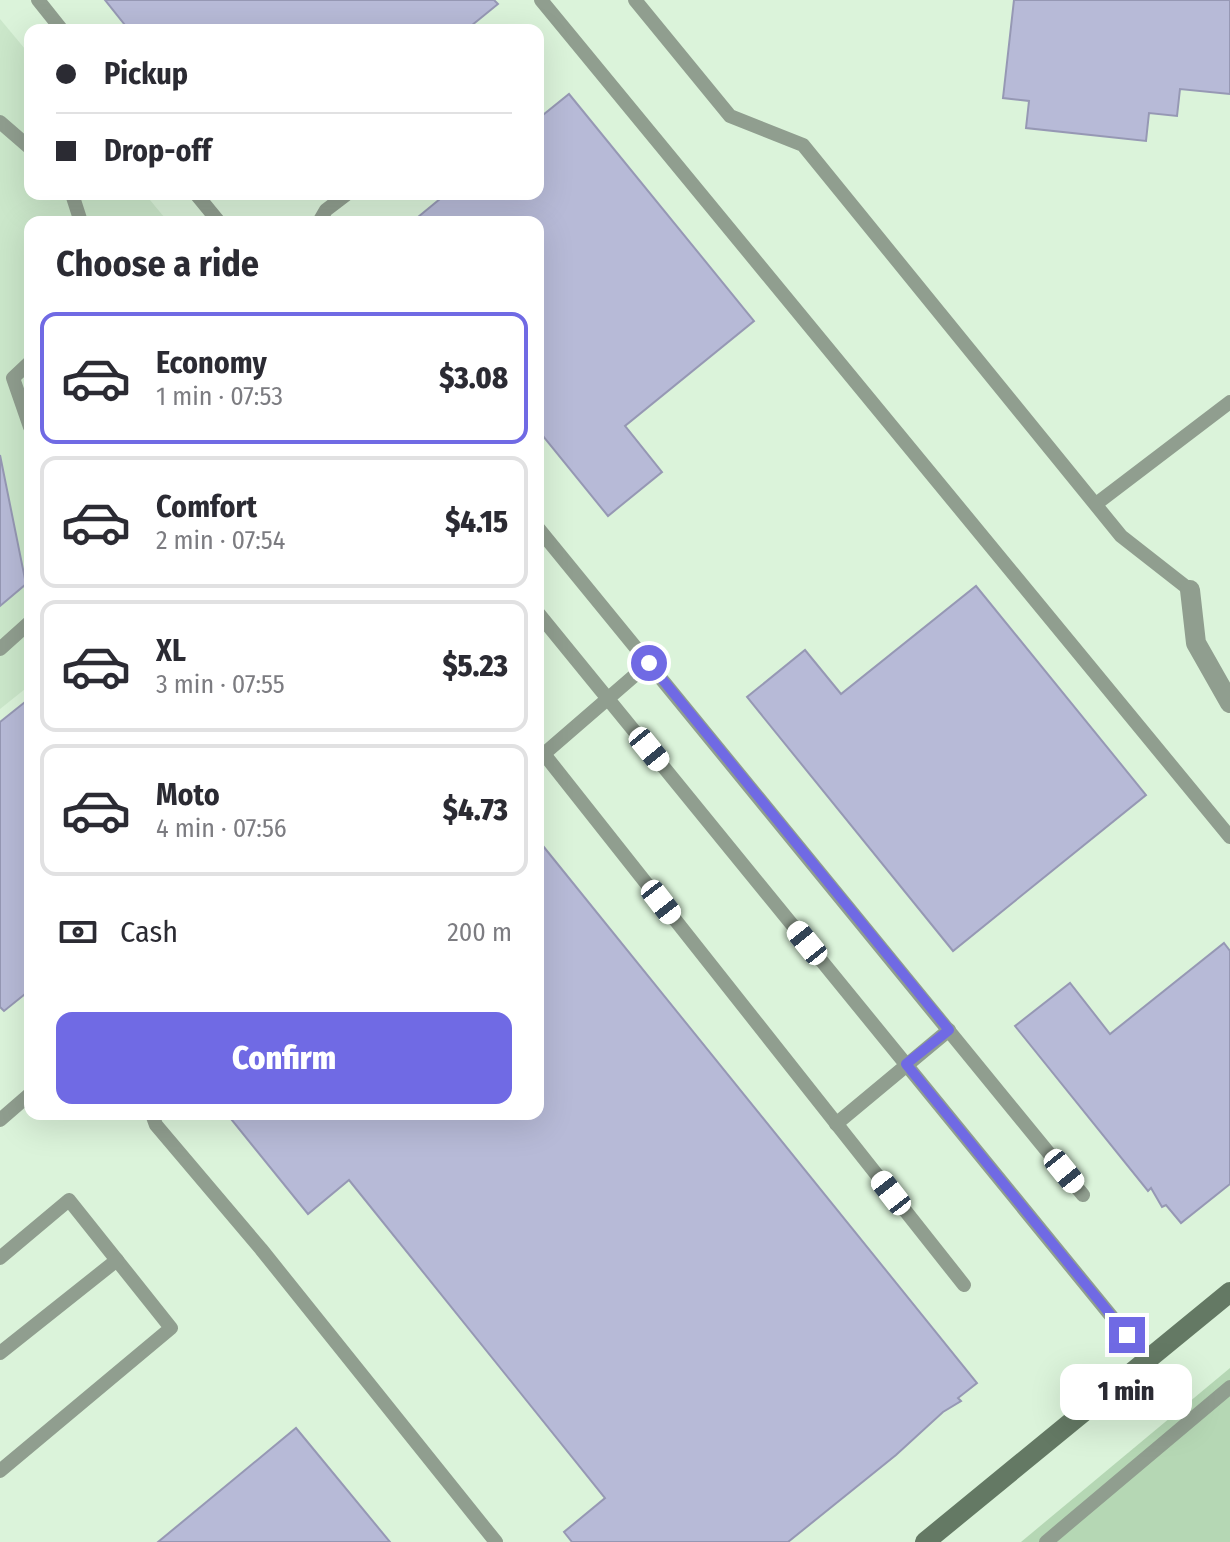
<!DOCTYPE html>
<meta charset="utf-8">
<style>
body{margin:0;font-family:"Fira Sans Condensed",sans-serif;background:#f7f7f7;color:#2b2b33;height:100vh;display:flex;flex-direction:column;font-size:30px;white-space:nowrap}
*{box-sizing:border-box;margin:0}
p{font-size:26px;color:#7c7c81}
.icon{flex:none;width:44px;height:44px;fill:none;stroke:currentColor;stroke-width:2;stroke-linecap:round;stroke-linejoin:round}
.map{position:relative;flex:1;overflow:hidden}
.sheet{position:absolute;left:24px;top:216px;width:520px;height:904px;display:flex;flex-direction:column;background:#fff;border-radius:16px;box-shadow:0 8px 32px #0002}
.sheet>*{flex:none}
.guide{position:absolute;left:24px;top:24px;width:520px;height:176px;border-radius:16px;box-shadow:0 8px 32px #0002;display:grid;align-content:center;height:176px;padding:0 32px;background:#fff}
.end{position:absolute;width:36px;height:36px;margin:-18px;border:10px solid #706ae4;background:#fff;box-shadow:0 0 0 4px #fff}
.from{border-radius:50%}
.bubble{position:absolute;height:56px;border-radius:16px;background:#fff;box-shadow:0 8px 32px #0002;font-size:26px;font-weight:800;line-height:56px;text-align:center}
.car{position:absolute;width:24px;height:48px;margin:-24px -12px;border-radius:10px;box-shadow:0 0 6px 2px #0007;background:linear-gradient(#fff 24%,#345 0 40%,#fff 0 76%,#345 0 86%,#fff 0)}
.guide b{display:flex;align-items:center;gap:28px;height:76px;font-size:30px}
.guide b+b{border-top:2px solid #e1e1e2}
.guide i{width:20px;height:20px;background:#2b2b33}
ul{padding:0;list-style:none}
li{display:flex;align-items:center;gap:24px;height:132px;margin:0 16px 12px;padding:0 16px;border:4px solid #e1e1e2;border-radius:16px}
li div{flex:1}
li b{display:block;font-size:30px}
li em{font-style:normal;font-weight:800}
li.on{border-color:#706ae4}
li>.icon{width:72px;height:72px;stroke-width:1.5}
h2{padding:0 32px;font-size:36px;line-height:96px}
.pay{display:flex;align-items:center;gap:20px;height:88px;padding:0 32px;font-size:30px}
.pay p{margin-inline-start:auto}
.action{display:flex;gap:16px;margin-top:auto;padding:16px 32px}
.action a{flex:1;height:92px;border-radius:16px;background:#706ae4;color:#fff;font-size:32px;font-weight:800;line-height:92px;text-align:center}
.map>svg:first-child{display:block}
.built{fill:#cbe7ca}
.green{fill:#b5d7b4}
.building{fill:#b7bad7;stroke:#9698b4;stroke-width:2}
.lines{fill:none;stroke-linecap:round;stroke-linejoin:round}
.lane{stroke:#909e8f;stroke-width:14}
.street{stroke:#909e8f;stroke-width:20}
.secondary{stroke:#647964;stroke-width:20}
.route{stroke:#706ae4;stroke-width:10}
</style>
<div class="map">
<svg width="1230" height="1542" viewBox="0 0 1230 1542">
<rect width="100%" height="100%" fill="#dbf3da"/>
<!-- built -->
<path class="built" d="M 0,19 L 30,55 L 30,194 L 145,194 L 164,217 L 163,222 L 30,222 L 30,685 L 0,709 Z"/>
<!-- green -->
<path class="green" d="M 1230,1368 L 1230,1542 L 1021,1542 Z"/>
<!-- building -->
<g class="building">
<path d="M 105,0 L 494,0 L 498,4 L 466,30 L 129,30 Z"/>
<path d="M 1014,0 L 1230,0 L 1230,94 L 1180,89 L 1177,116 L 1149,113 L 1146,141 L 1026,128 L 1029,101 L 1003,98 Z"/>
<path d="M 569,94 L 754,321 L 625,426 L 662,472 L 608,516 L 538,430 L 538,222 L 412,222 L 446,194 L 538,194 L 538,119 Z"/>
<path d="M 0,455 L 26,584 L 0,606 Z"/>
<path d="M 976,586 L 1146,795 L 953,951 L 747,697 L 805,650 L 841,694 Z"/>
<path d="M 30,698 L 30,990 L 4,1011 L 0,1007 L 0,722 Z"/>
<path d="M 539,841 L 977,1383 L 958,1398 L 961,1401 L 943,1412 L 896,1455 L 788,1542 L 572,1542 L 564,1532 L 605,1498 L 349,1180 L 308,1214 L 227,1114 L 538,1114 Z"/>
<path d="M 1224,943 L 1230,951 L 1230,1184 L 1181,1223 L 1166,1205 L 1162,1207 L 1151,1188 L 1148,1191 L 1015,1026 L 1070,983 L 1110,1034 Z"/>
<path d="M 296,1428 L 390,1542 L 158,1542 Z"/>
</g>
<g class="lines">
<!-- lane -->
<g class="lane">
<path d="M 38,0 L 62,30"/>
<path d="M 541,0 L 1230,837"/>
<path d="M 635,0 L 730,116 L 803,145 L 1121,536 L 1190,590"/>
<path d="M 0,122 L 30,148"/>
<path d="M 72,194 L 81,222"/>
<path d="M 196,194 L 219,222"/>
<path d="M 319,222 L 326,210 L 347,194"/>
<path d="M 30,362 L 13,378 L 30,427"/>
<path d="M 1096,504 L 1230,402"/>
<path d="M 538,528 L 1083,1195"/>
<path d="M 538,613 L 1147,1360"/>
<path d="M 0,649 L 30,622"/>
<path d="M 544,754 L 964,1285"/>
<path d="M 538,759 L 649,663"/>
<path d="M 152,1114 L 156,1125 L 261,1249 L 496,1542"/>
<path d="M 0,1120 L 30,1094"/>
<path d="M 836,1124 L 949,1030"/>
<path d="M 0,1258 L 69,1200 L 171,1328 L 0,1471"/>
<path d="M 0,1353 L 117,1260"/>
<path d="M 1046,1542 L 1230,1387"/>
</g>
<!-- street -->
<path class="street" d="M 1190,590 L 1196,643 L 1230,703"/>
<!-- secondary -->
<path class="secondary" d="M 925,1542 L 1230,1292"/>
</g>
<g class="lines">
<!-- route -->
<path class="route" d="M 649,663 L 949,1030 L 906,1064 L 1127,1335"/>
</g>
</svg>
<i class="end from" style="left:649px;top:663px"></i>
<i class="end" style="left:1127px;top:1335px"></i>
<div class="bubble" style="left:1060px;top:1364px;width:132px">1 min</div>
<i class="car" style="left:649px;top:749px;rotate:141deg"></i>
<i class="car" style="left:661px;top:902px;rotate:142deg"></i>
<i class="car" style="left:807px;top:943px;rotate:321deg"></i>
<i class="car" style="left:1064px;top:1171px;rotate:141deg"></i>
<i class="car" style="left:891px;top:1193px;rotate:322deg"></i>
<div class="guide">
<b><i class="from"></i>Pickup</b>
<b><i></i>Drop-off</b>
</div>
<section class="sheet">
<h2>Choose a ride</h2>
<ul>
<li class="on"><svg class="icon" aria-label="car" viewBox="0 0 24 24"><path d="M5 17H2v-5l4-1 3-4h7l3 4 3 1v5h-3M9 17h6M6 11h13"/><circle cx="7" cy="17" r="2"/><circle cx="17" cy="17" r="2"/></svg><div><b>Economy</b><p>1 min · 07:53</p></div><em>$3.08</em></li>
<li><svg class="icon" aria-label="car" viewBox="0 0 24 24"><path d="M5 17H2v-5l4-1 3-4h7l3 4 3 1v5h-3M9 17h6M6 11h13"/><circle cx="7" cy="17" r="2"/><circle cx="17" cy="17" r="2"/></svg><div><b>Comfort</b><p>2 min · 07:54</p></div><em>$4.15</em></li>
<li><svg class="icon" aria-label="car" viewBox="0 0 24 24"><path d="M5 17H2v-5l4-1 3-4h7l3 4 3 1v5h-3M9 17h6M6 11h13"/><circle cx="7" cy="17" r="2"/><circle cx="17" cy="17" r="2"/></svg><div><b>XL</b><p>3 min · 07:55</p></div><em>$5.23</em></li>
<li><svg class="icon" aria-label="car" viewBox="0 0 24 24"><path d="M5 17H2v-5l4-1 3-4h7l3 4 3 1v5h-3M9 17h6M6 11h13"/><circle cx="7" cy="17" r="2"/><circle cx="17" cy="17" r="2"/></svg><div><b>Moto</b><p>4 min · 07:56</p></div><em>$4.73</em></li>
</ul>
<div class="pay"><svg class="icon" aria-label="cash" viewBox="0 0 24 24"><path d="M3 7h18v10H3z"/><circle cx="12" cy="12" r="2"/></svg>Cash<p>200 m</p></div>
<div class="action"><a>Confirm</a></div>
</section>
</div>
